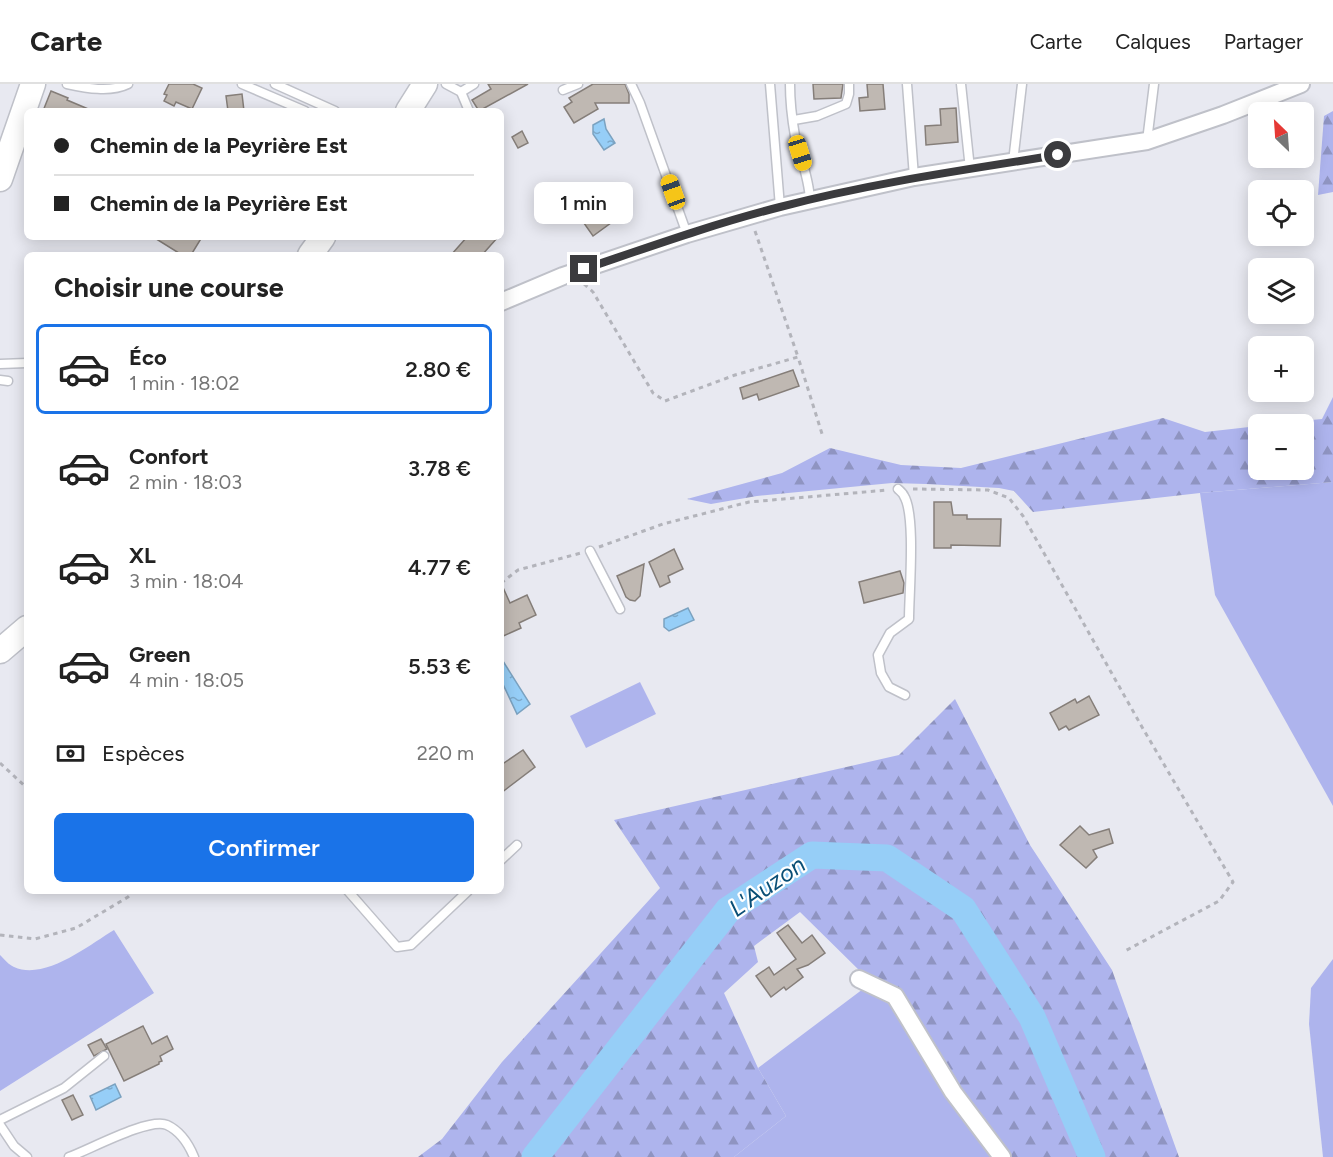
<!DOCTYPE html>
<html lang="fr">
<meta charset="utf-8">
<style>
body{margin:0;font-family:Figtree,sans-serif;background:#f6f6f6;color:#222;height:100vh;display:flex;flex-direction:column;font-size:22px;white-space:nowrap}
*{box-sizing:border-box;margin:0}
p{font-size:20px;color:#767676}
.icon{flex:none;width:33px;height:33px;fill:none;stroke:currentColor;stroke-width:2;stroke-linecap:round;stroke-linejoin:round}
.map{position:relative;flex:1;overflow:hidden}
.sheet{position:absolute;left:24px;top:168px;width:480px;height:642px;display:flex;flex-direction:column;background:#fff;border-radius:9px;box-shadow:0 3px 15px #0003}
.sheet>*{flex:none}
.guide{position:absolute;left:24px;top:24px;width:480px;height:132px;border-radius:9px;box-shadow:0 3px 15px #0003;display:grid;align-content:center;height:132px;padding:0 30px;background:#fff}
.needle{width:39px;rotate:335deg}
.fabs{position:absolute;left:1248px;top:18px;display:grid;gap:12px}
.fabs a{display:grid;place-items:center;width:66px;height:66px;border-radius:9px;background:#fff;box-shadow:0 3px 15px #0003;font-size:30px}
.end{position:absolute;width:27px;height:27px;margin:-14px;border:8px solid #3b3b3e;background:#fff;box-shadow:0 0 0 3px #fff}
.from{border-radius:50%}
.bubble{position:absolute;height:42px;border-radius:9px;background:#fff;box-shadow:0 3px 15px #0003;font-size:20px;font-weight:600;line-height:42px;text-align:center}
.car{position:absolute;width:18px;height:36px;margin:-18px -9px;border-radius:8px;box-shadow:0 0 4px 2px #0007;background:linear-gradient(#f5c518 24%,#345 0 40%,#f5c518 0 76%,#345 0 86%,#f5c518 0)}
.guide b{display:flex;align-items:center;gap:21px;height:57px;font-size:22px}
.guide b+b{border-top:2px solid #e0e0e0}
.guide i{width:15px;height:15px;background:#222}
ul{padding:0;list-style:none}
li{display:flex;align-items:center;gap:18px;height:90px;margin:0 12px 9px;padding:0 18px;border:3px solid transparent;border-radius:9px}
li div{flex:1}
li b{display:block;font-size:22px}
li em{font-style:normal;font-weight:600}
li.on{border-color:#1a73e8}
li>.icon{width:54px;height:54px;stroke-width:1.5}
h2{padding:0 30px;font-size:27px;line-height:72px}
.pay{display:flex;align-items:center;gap:15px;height:66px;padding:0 30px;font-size:22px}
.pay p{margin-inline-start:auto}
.button{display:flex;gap:12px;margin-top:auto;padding:12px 30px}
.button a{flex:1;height:69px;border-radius:9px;background:#1a73e8;color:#fff;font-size:24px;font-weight:600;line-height:69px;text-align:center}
header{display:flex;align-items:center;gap:36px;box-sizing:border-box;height:84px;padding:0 30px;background:#fff;border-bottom:2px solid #e0e0e0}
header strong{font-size:28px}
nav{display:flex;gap:33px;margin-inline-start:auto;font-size:21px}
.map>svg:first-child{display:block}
.grass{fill:#aeb4ed}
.forest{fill:url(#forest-firs)}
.water{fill:url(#water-ripples);stroke:#7ba2c0;stroke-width:1.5}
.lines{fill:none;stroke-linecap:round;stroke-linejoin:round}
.river{stroke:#96cef7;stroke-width:27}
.building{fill:#bfb8b2;stroke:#857e79;stroke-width:1.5}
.service-casing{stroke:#bfc1c9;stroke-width:11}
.minor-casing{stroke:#bfc1c9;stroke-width:20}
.secondary-casing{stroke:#bfc1c9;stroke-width:27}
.path{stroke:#b3b4bb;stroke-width:3;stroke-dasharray:4.5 4.5;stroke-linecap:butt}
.service{stroke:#fff;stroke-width:8}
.minor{stroke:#fff;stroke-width:16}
.secondary{stroke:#fff;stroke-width:24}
.route{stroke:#3b3b3e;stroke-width:8}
.labels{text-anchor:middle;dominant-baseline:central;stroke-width:4.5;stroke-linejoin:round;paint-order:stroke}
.water-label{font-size:24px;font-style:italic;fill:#0a4f76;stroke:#fff}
</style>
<header>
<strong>Carte</strong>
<nav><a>Carte</a><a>Calques</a><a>Partager</a></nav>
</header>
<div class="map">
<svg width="1333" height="1073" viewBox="0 0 1333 1073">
<defs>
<pattern id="forest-firs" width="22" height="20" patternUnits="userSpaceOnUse" patternTransform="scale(1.5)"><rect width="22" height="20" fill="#aeb4ed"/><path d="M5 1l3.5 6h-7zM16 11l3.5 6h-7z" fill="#8f94c1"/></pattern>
<pattern id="water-ripples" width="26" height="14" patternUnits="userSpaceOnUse" patternTransform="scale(1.5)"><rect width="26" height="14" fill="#96cef7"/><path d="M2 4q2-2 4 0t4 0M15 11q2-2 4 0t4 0" fill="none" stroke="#7ca8c9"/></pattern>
</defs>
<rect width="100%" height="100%" fill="#e8e9f1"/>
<!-- grass -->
<g class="grass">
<path d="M 1333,398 L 1333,722 L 1215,511 L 1200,409 Z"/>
<path d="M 640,598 L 656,630 L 586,664 L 570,632 Z"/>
<path d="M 114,846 L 154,909 L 0,1007 L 0,871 C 4,875 9,881 14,883 C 45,897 89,861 114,846 Z"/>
<path d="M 1333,875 L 1333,1073 L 1323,1073 L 1309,940 L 1311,904 Z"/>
<path d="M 867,902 L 891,914 L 997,1073 L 734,1073 L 786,1032 L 758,984 Z"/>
</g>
<!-- forest -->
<g class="forest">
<path d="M 1333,27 L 1333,108 L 1318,111 L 1324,32 Z"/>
<path d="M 1333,313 L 1333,398 L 1200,409 L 1033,428 L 1014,407 L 999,404 L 926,400 L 892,399 L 757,412 L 711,420 L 687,415 L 782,389 L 830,364 L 901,381 L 961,384 L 1163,334 L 1205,348 L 1258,342 L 1258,386 L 1304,386 L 1304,340 L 1270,340 L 1322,335 Z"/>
<path d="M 955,615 L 1030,761 L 1112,886 L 1179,1073 L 1011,1073 L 958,1005 L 900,908 L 864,891 L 800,828 L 754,862 L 758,878 L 724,909 L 758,984 L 786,1032 L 734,1073 L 418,1073 L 442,1055 L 502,978 L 660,804 L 614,736 L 899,671 Z"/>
</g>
<!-- water -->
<g class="water">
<path d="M 604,35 L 606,45 L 615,59 L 604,66 L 593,50 L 593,41 Z"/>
<path d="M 688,524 L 694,536 L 669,547 L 664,543 L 664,535 Z"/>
<path d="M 501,574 L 530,620 L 517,630 L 501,596 Z"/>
<path d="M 115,1000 L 121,1013 L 96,1026 L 90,1012 Z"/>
</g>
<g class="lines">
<!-- river -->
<path class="river" d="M 535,1073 L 728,826 L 812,771 L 887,774 L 963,825 L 1032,933 L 1092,1073"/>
</g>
<!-- building -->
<g class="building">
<path d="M 169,0 L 193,0 L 202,4 L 192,25 L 176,18 L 174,22 L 164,17 L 167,11 L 164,10 Z"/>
<path d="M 488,0 L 528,0 L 479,27 L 472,16 L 491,5 Z"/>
<path d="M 593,0 L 625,0 L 629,10 L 629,19 L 595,19 L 598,25 L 574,39 L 564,23 L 572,18 L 569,14 Z"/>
<path d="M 813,0 L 843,0 L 841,14 L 814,15 Z"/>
<path d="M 867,0 L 883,0 L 885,25 L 860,27 L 859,14 L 868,13 Z"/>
<path d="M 51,7 L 68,14 L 67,16 L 93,27 L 43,27 Z"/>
<path d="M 242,10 L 244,27 L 228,27 L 226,12 Z"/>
<path d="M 956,24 L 958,58 L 926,61 L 925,42 L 941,41 L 940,25 Z"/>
<path d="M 522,47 L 528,59 L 518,64 L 512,53 Z"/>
<path d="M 605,113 L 619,133 L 593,152 L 574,125 L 585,117 L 590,124 Z"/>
<path d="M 153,153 L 202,153 L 191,171 L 182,171 Z"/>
<path d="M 467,153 L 498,153 L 482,171 L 451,171 Z"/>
<path d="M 793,286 L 799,302 L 759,316 L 757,310 L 743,315 L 740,304 Z"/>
<path d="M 934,418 L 951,418 L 953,431 L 967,431 L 967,435 L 1001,435 L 1000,462 L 951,461 L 951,464 L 934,464 Z"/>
<path d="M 674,465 L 683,485 L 668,492 L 670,498 L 660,503 L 649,478 Z"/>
<path d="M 644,480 L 640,512 L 635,517 L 630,516 L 626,513 L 617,492 Z"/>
<path d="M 900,487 L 904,499 L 903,509 L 864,519 L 859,498 Z"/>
<path d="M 501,499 L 510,519 L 527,511 L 536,531 L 519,539 L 521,544 L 501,553 Z"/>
<path d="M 1089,612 L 1099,631 L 1069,646 L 1066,642 L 1059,646 L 1050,629 L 1075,615 L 1077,619 Z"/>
<path d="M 523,666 L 535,683 L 501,709 L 501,681 Z"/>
<path d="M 1080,742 L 1089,751 L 1109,745 L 1113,759 L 1093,766 L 1097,773 L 1086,784 L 1060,761 Z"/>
<path d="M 788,841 L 802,859 L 812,851 L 825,869 L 808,881 L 797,885 L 803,893 L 786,906 L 784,903 L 771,913 L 756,892 L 769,883 L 774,891 L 796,875 L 777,849 Z"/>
<path d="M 143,942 L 152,960 L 167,952 L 173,965 L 160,972 L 162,977 L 159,978 L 159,980 L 124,997 L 106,960 Z"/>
<path d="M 101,955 L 107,965 L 94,972 L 88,961 Z"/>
<path d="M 73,1011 L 83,1031 L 72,1036 L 62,1016 Z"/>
</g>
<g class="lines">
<defs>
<g id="service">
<path d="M 67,0 C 86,4 110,9 128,0"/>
<path d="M 242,0 L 305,27"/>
<path d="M 275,0 L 335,27"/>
<path d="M 446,0 L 461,8 L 469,27"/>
<path d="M 631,0 L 640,19 L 687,150"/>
<path d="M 770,0 L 780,123"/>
<path d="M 790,0 C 790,17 792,35 795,52 C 800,73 809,93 810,116"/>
<path d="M 907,0 L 914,93"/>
<path d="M 961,0 L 970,85"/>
<path d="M 563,6 L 578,0"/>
<path d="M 461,8 L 474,0"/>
<path d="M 794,36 L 817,32 L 846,20 L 849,10 L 849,0"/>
<path d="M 1147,57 L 1154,0"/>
<path d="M 1013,78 L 1022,0"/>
<path d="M 0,280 L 27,279"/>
<path d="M 0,296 L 8,297"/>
<path d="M 898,405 C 900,407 903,409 904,412 C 916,431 909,509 909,535 L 890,549 L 878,571 L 881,589 L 889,603 L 905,611"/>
<path d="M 590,467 L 620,525"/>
<path d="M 501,776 L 517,761"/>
<path d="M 348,807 L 397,863 L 411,861 L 468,807"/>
<path d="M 0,1036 L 64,1004 L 104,972"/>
<path d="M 0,1041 L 14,1062 L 27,1073"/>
<path d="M 69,1073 C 89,1066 149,1033 167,1041 C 180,1047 189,1061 194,1073"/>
</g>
<g id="minor">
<path d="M 501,218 L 563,192 L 687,150 L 780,123 L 914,93 L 1147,57 L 1223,31 L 1301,0"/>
<path d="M 859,895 L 895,912 L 953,1008 L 1002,1073"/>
</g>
<g id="secondary">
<path d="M 408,27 L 425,0"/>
<path d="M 0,95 L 33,0"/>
<path d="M 310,171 L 323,153"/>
<path d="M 0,567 L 27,544"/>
</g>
</defs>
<!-- service casing -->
<use href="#service" class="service-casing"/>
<!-- minor casing -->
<use href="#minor" class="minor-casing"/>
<!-- secondary casing -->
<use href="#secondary" class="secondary-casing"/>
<!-- path -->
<g class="path">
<path d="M 755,147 L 798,273"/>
<path d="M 584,200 L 593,208 L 653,309 L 665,317 L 735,291 L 798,273 L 823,353"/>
<path d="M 913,405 L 988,406 L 1009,414 L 1023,432 L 1142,643 L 1233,798 L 1219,817 L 1125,867"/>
<path d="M 599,463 L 663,440 L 749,418 L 888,406"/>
<path d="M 501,499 L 518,486 L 581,469"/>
<path d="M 0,679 L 27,704"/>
<path d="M 0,851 L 35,855 L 76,844 L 128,813 L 134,807"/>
</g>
<!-- service -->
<use href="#service" class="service"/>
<!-- minor -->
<use href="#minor" class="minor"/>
<!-- secondary -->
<use href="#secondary" class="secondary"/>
</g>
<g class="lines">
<!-- route -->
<path class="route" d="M 584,185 C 649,163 713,140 780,123 C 871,99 964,86 1058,71"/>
</g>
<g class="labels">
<!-- water labels -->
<g class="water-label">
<text transform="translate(767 802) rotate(-35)">L'Auzon</text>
</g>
</g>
</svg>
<div class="fabs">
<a><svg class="needle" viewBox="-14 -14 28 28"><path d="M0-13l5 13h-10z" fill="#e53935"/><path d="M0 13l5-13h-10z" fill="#767676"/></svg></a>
<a><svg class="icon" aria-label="locate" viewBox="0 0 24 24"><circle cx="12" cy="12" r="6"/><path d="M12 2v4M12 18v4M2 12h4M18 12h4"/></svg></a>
<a><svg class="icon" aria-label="layers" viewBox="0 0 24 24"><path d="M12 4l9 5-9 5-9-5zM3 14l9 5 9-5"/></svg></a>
<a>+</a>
<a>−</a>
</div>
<i class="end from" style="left:1058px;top:71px"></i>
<i class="end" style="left:584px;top:185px"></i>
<div class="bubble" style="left:534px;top:98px;width:99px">1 min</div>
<i class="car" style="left:800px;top:69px;rotate:163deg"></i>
<i class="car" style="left:673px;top:108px;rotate:340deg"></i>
<div class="guide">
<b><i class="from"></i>Chemin de la Peyrière Est</b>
<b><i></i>Chemin de la Peyrière Est</b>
</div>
<section class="sheet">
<h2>Choisir une course</h2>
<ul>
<li class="on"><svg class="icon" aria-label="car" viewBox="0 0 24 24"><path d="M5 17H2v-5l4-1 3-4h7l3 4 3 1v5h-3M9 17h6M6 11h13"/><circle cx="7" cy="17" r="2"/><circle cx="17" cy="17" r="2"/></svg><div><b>Éco</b><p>1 min · 18:02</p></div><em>2.80 €</em></li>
<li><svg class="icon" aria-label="car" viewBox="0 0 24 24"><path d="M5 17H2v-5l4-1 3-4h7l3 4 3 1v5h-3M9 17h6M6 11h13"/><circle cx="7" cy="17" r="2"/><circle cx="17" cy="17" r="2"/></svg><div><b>Confort</b><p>2 min · 18:03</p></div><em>3.78 €</em></li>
<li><svg class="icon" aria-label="car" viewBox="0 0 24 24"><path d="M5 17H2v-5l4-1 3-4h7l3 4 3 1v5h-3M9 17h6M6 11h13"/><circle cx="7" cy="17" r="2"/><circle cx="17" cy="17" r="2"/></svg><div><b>XL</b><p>3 min · 18:04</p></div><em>4.77 €</em></li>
<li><svg class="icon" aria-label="car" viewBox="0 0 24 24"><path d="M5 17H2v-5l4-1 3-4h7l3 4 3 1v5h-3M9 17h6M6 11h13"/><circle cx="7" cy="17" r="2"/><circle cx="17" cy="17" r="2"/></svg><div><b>Green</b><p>4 min · 18:05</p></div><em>5.53 €</em></li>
</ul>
<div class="pay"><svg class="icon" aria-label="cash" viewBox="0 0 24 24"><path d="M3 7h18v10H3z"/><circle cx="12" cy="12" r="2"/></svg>Espèces<p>220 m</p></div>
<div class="button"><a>Confirmer</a></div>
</section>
</div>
